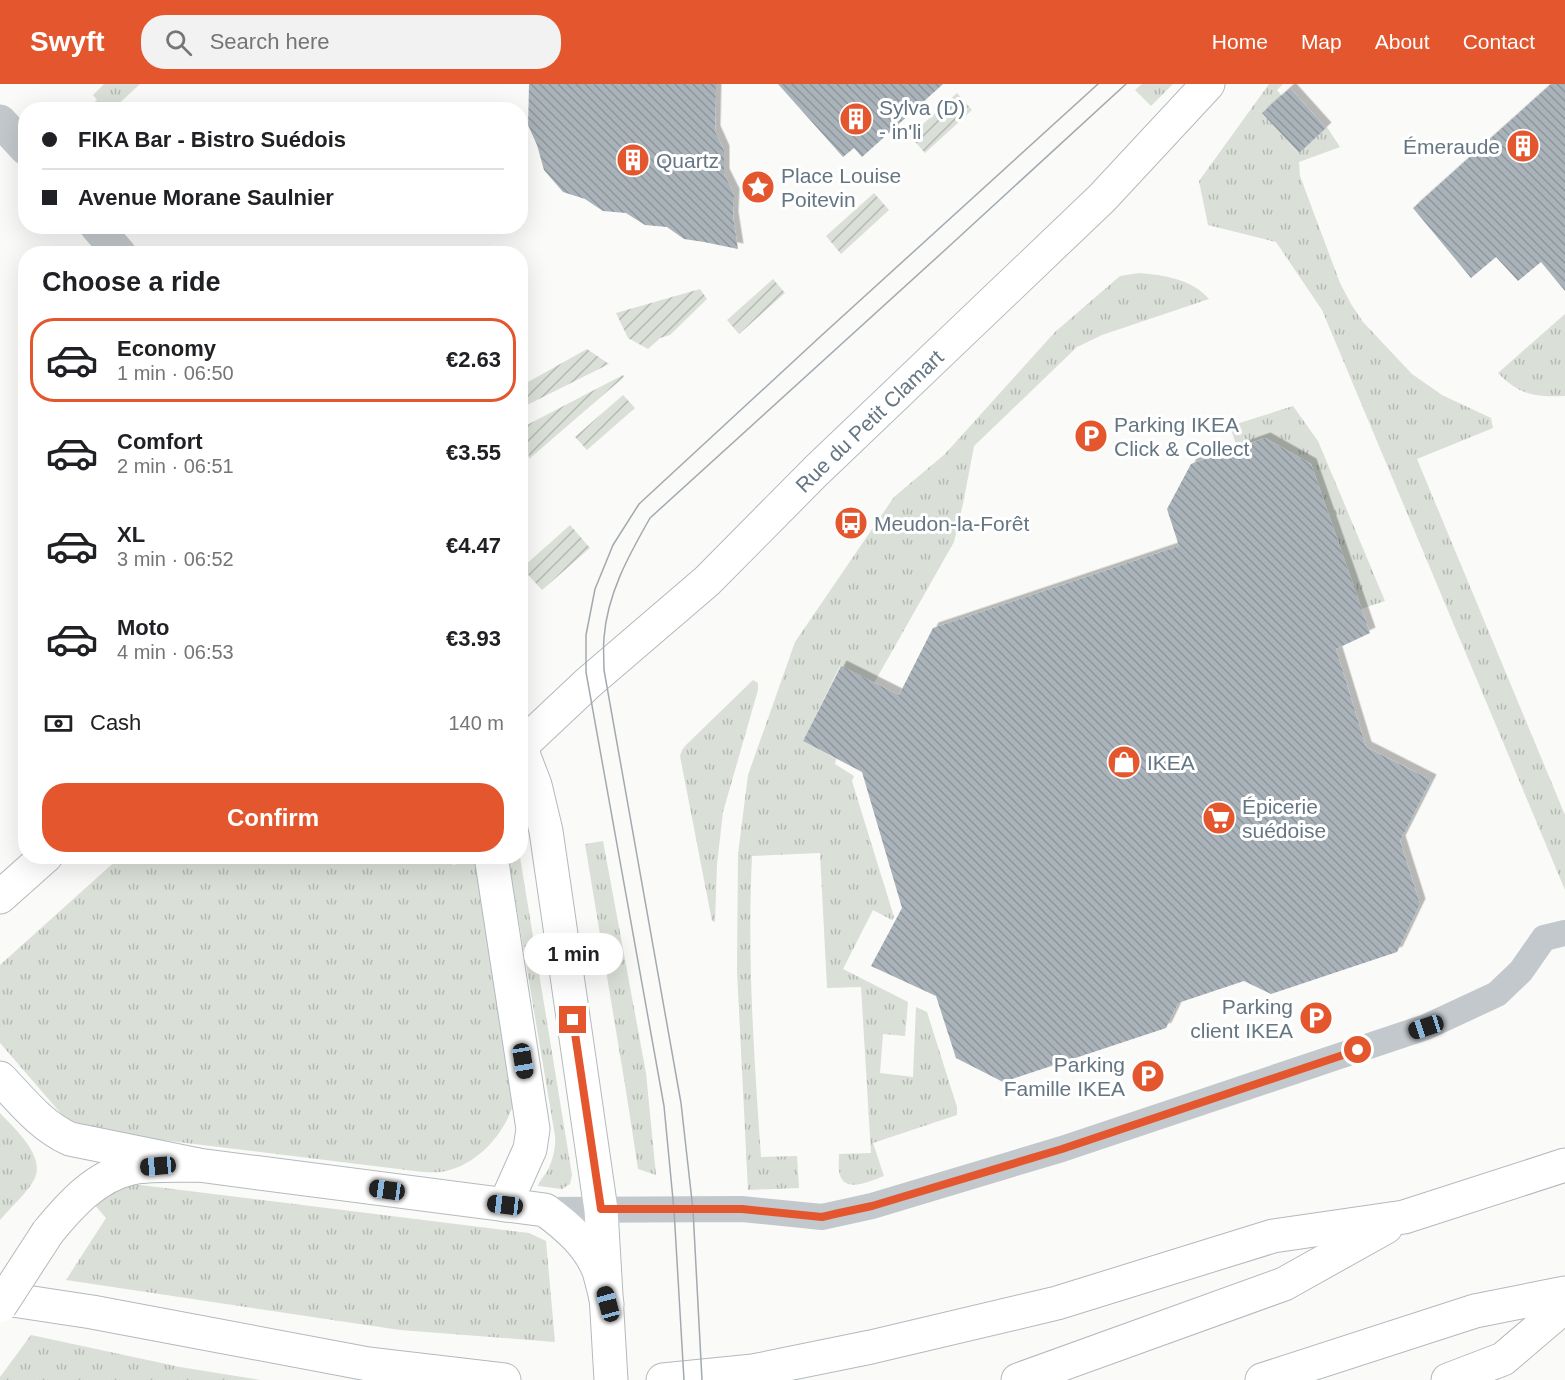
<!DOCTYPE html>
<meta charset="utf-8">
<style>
body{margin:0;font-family:Arial,sans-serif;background:#f2f2f2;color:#202124;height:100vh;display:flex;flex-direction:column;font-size:22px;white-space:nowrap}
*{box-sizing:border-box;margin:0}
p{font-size:20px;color:#757577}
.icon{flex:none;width:33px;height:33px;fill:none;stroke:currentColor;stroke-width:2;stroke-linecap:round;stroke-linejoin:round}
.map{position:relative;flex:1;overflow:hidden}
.sheet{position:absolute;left:18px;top:162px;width:510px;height:618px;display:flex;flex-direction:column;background:#fff;border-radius:24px;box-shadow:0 6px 24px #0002}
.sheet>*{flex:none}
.banner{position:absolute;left:18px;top:18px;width:510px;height:132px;border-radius:24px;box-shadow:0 6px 24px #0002;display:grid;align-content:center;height:132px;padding:0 24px;background:#fff}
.end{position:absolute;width:27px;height:27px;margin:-14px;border:8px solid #e4572e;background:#fff;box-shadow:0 0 0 3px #fff}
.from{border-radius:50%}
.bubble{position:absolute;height:42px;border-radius:21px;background:#fff;box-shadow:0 6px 24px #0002;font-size:20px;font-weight:700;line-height:42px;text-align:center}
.car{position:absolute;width:18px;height:36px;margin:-18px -9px;border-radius:8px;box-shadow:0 0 4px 2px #0007;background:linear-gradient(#222 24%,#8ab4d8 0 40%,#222 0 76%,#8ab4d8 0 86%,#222 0)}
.banner b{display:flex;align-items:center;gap:21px;height:57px;font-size:22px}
.banner b+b{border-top:2px solid #e0e0e0}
.banner i{width:15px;height:15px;background:#202124}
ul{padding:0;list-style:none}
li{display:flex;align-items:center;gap:18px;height:84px;margin:0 12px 9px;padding:0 12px;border:3px solid transparent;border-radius:24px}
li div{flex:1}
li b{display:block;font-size:22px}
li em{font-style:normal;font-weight:700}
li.selected{border-color:#e4572e}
li>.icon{width:54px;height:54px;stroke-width:1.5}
h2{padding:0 24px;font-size:27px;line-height:72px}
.pay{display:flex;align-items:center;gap:15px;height:66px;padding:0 24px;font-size:22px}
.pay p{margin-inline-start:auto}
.button{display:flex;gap:12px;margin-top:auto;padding:12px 24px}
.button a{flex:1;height:69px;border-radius:24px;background:#e4572e;color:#fff;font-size:24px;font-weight:700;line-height:69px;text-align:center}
header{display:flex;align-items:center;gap:36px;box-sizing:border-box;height:84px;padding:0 30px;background:#e4572e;color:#fff}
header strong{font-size:28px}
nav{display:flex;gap:33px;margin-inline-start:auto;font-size:21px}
.search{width:420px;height:54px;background:#f2f2f2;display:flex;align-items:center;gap:15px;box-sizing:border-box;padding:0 21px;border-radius:24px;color:#757577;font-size:22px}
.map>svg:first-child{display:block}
.grass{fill:url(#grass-tufts)}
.garden{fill:url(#garden-furrows)}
.building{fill:url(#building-back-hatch);filter:url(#shadow)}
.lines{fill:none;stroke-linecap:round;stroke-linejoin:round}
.secondary-casing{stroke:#b3babf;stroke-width:35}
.highway-casing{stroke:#b4b9bd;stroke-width:35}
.lane{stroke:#c3c8cc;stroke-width:26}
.street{stroke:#c3c8cc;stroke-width:33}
.secondary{stroke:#fff;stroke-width:33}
.highway{stroke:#fff;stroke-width:33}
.tram{stroke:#a2aab0;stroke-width:1.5}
.highway-bridge-casing{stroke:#b4b9bd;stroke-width:35;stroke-linecap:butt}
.highway-bridge{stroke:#fff;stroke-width:33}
.route{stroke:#e4572e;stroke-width:8}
.labels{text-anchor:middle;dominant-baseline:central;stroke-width:6;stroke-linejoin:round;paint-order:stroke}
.poi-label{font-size:21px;fill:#657683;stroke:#fff;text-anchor:start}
.street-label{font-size:21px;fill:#657683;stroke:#fff}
</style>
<header>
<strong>Swyft</strong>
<div class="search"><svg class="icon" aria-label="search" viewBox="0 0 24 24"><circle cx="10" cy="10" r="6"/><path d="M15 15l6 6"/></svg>Search here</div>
<nav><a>Home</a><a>Map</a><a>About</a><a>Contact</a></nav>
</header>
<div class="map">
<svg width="1565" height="1296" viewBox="0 0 1565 1296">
<defs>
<pattern id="grass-tufts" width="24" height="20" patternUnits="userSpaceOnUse" patternTransform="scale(1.5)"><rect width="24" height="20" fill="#dadfd7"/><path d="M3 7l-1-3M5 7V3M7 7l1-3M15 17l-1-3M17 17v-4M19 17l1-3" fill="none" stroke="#b4b9b4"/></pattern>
<pattern id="garden-furrows" width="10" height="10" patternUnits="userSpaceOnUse" patternTransform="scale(1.5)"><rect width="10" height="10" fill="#dadfd7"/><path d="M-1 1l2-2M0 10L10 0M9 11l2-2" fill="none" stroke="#b4b9b4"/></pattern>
<pattern id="building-back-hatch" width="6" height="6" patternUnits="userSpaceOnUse" patternTransform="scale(1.5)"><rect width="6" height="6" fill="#aab3b9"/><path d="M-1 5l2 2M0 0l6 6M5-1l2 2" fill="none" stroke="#8e969c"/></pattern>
<filter id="shadow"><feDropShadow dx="5.5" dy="-5.5" stdDeviation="0" flood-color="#0004"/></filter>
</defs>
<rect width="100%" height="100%" fill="#fafaf8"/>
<!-- grass -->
<g class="grass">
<path d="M 104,0 L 140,0 L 113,25 L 86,25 L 97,16 L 93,11 Z"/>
<path d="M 1142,0 L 1173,0 L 1151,22 L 1135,6 Z"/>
<path d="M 1269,0 L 1283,0 L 1277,6 L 1282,12 L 1263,29 L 1298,69 L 1327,43 L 1340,63 L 1299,78 L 1300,92 L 1340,199 L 1351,220 L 1363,238 L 1412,290 L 1442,311 L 1491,334 L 1493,344 L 1417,375 L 1565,731 L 1565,806 L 1322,226 L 1276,158 L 1208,141 L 1199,97 Z"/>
<path d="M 1139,189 C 1163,191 1192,195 1209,215 L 1102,251 L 1077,263 L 974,362 L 963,420 L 954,458 L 874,599 L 840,582 L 803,657 L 836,675 L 835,680 L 854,692 L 852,697 L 894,833 L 892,836 L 873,826 L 843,885 L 908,918 L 905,952 L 883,950 L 880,989 L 913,993 L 916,923 L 927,928 L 957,1023 L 957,1031 L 873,1059 L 884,1092 C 873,1096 845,1110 840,1091 C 838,1085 839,1077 839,1070 L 871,1069 L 861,903 L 827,904 L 820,769 L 752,772 C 747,872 754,973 761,1073 L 797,1072 L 799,1104 L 748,1106 L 737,887 L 738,770 L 748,691 L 795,558 L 894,413 L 945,370 L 1055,248 L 1120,192 Z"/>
<path d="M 1565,230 L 1565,312 C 1535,313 1519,311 1498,289 Z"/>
<path d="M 1293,322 L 1318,357 L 1385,517 L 1361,525 L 1311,380 L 1265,354 L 1237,364 L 1230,342 Z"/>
<path d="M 753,596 L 758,599 L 758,606 L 723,728 L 717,780 L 715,838 L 712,837 L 680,672 L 682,666 L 686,661 Z"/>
<path d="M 603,757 L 646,989 L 656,1091 L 638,1085 L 626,1007 L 585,760 Z"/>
<path d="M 451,772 L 453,781 L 477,776 L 514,1003 C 513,1011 514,1019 511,1026 C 502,1053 475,1081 446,1087 C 439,1089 430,1088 423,1088 L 104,1049 L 87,1044 L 64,1033 L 0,959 L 0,881 L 120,773 Z"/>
<path d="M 508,773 L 520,773 L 572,1091 L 570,1100 L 562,1105 L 538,1102 C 540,1095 545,1092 548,1086 C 553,1075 556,1063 555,1052 Z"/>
<path d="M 0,1029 C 14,1044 47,1073 34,1096 C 26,1110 10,1124 0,1136 Z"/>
<path d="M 124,1099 L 529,1149 L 546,1157 L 555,1258 L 400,1246 L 66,1196 L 106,1134 L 94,1120 Z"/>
<path d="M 31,1251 L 180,1283 L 260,1296 L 0,1296 L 0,1293 Z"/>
</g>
<!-- garden -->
<g class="garden">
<path d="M 957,9 L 972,26 L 925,69 L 910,52 Z"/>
<path d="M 874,109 L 889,126 L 841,170 L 826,152 Z"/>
<path d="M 773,195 L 785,209 L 739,250 L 727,236 Z"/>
<path d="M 700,205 L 707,215 L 670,251 L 660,254 L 648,265 L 628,254 L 616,229 Z"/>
<path d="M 587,265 L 609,280 L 521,324 L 521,302 Z"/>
<path d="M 623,291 L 624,293 L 529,375 L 525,342 Z"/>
<path d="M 623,311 L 635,324 L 587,366 L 575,353 Z"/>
<path d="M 570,441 L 590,464 L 542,506 L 522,484 Z"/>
</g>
<!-- building -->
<g class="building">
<path d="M 529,0 L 716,0 L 715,47 L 724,67 L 724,90 L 734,110 L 733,133 L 738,165 L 704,158 L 684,155 L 667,143 L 645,141 L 626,129 L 603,127 L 585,115 L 563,108 L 544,86 L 537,61 L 528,41 Z"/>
<path d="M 778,0 L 943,0 L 862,73 L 854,64 L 843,73 Z"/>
<path d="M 1551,0 L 1565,0 L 1565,207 L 1541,178 L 1518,197 L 1496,173 L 1471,194 L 1413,124 Z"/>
<path d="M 1290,4 L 1326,44 L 1299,69 L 1262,29 Z"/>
<path d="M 1265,354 L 1311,380 L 1370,549 L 1336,565 L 1366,663 L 1431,696 L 1400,757 L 1420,820 L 1397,868 L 1271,910 L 1244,897 L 1178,919 L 1166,944 L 1003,998 L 956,974 L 936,912 L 871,882 L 902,824 L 862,688 L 803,657 L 841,582 L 899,611 L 933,544 L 1179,462 L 1167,425 L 1191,380 Z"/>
</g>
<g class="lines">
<defs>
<g id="secondary">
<path d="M 520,662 L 535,701 L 546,747 L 601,1126 L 611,1296"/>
<path id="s1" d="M 520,663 L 588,599 L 707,497 L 816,387 L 1102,114 L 1208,0"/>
<path d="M 491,772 L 533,1045 L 530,1065 L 505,1121"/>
<path d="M 0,813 L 46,772"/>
<path d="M 0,994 C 22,1017 41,1042 70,1055 L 198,1081 L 545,1126 C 567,1142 589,1161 599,1187 C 602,1198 605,1209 607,1220"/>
</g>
<g id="highway">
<path d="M 48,1148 C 71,1120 96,1092 132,1084 C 153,1080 177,1082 198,1081"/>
<path d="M 0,1214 L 92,1228 L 368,1280 L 504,1296"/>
<path d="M 663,1296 L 753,1287 L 871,1263 L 1057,1219 L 1273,1152 L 1404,1133 L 1565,1081"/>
<path d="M 1018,1296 L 1284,1200 L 1386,1143"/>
<path d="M 1262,1296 L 1475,1227 L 1565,1209"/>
<path d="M 1448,1296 L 1503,1275 L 1565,1222"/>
</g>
</defs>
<!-- secondary casing -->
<use href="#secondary" class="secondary-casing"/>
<!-- highway casing -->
<use href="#highway" class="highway-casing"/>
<!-- lane -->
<path class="lane" d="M 545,1126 L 742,1125 L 822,1133 L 872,1122 L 1062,1065 L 1426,943 L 1497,910 L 1521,887 L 1544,854 L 1565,849"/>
<!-- street -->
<g class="street">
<path d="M 0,37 L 26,65"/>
<path d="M 96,142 L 120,170"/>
</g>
<!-- secondary -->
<use href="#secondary" class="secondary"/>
<!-- highway -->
<use href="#highway" class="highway"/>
<!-- tram -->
<g class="tram">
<path d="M 684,1296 L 674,1126 L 664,1022 L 586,588 L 586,551 L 595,505 L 613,461 L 639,420 L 822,251 L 1098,0"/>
<path d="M 702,1296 L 693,1126 L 681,1019 L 604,586 C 604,576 603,565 604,554 C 607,510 629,471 650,434 L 945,166 L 1126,0"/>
</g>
<defs>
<path id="highway-bridge" d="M 0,1222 L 48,1148"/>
</defs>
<!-- highway-bridge casing -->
<use href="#highway-bridge" class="highway-bridge-casing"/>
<!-- highway-bridge -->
<use href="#highway-bridge" class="highway-bridge"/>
</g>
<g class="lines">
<!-- route -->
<path class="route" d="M 573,936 L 601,1125 L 742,1125 L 822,1133 L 839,1129 L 872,1122 L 1062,1065 L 1358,966"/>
</g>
<!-- icons -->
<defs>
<symbol id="building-disc" viewBox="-11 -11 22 22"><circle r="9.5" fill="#e4572e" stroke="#fff"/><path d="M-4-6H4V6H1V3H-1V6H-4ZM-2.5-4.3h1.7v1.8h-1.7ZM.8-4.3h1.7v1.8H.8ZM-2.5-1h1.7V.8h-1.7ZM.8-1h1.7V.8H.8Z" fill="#fff"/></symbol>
<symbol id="sight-disc" viewBox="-11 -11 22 22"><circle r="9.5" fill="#e4572e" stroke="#fff"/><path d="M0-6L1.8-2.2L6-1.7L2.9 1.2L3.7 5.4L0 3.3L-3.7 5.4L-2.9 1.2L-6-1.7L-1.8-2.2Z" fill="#fff"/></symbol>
<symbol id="parking-disc" viewBox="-11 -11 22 22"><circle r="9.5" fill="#e4572e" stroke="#fff"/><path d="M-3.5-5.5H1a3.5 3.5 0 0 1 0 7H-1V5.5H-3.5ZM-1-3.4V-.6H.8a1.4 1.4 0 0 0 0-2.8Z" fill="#fff"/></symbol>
<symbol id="bus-disc" viewBox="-11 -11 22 22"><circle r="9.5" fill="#e4572e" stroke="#fff"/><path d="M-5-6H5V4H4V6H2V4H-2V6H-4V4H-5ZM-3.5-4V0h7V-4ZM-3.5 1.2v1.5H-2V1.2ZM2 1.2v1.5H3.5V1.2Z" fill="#fff"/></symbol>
<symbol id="shop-disc" viewBox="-11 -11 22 22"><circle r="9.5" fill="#e4572e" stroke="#fff"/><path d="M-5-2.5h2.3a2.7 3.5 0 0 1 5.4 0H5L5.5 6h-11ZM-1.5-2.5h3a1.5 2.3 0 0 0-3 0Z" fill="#fff"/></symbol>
<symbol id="supermarket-disc" viewBox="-11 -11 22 22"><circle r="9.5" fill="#e4572e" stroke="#fff"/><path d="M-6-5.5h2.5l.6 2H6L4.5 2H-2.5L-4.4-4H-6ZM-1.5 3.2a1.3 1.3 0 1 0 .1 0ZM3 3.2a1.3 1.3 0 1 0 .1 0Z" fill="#fff"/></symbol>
</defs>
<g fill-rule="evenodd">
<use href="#building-disc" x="837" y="16" width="38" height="38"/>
<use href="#building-disc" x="1504" y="43" width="38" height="38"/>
<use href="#building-disc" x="614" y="57" width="38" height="38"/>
<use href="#sight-disc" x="739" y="84" width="38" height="38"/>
<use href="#parking-disc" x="1072" y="333" width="38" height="38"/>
<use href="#bus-disc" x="832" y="420" width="38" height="38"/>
<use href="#shop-disc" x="1105" y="659" width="38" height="38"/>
<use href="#supermarket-disc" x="1200" y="715" width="38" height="38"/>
<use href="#parking-disc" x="1297" y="915" width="38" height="38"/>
<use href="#parking-disc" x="1129" y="973" width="38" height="38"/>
</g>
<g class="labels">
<!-- poi labels -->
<g class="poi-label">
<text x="879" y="23">Sylva (D)<tspan x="879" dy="24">- in'li</tspan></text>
<text x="1500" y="62" text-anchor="end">Émeraude</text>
<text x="656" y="76">Quartz</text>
<text x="781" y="91">Place Louise<tspan x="781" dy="24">Poitevin</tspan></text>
<text x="1114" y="340">Parking IKEA<tspan x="1114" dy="24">Click &amp; Collect</tspan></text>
<text x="874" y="439">Meudon-la-Forêt</text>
<text x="1147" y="678">IKEA</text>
<text x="1242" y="722">Épicerie<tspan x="1242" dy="24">suédoise</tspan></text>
<text x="1293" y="922" text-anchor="end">Parking<tspan x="1293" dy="24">client IKEA</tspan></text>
<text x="1125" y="980" text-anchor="end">Parking<tspan x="1125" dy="24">Famille IKEA</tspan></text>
</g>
<!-- street labels -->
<g class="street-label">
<text stroke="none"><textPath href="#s1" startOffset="478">Rue du Petit Clamart</textPath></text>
</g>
</g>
</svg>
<i class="end from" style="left:1358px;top:966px"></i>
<i class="end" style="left:573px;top:936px"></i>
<div class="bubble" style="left:524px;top:849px;width:99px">1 min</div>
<i class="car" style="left:1426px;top:943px;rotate:252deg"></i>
<i class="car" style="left:523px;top:977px;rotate:171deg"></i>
<i class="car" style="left:158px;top:1082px;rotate:265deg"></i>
<i class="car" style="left:387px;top:1106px;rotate:278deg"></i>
<i class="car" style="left:505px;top:1121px;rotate:277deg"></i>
<i class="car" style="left:608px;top:1220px;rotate:345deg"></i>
<div class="banner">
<b><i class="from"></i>FIKA Bar - Bistro Suédois</b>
<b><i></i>Avenue Morane Saulnier</b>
</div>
<section class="sheet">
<h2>Choose a ride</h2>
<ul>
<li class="selected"><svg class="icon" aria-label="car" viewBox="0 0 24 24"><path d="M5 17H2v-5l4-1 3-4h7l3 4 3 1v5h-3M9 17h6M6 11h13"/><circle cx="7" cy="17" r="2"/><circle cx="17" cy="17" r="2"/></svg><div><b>Economy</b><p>1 min · 06:50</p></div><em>€2.63</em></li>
<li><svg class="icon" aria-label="car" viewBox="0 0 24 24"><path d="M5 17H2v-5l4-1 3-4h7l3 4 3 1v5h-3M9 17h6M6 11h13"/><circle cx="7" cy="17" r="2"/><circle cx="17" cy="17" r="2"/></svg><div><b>Comfort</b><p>2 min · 06:51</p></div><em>€3.55</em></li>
<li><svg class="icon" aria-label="car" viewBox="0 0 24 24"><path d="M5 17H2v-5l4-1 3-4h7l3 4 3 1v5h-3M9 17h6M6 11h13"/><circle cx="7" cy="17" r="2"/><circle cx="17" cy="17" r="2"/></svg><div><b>XL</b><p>3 min · 06:52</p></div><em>€4.47</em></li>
<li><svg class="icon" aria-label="car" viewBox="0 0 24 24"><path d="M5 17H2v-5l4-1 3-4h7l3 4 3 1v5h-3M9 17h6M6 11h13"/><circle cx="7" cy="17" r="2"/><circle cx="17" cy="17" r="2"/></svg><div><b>Moto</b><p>4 min · 06:53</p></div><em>€3.93</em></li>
</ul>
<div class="pay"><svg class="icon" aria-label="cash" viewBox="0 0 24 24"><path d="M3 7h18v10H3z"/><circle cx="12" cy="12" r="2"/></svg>Cash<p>140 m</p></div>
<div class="button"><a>Confirm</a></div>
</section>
</div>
